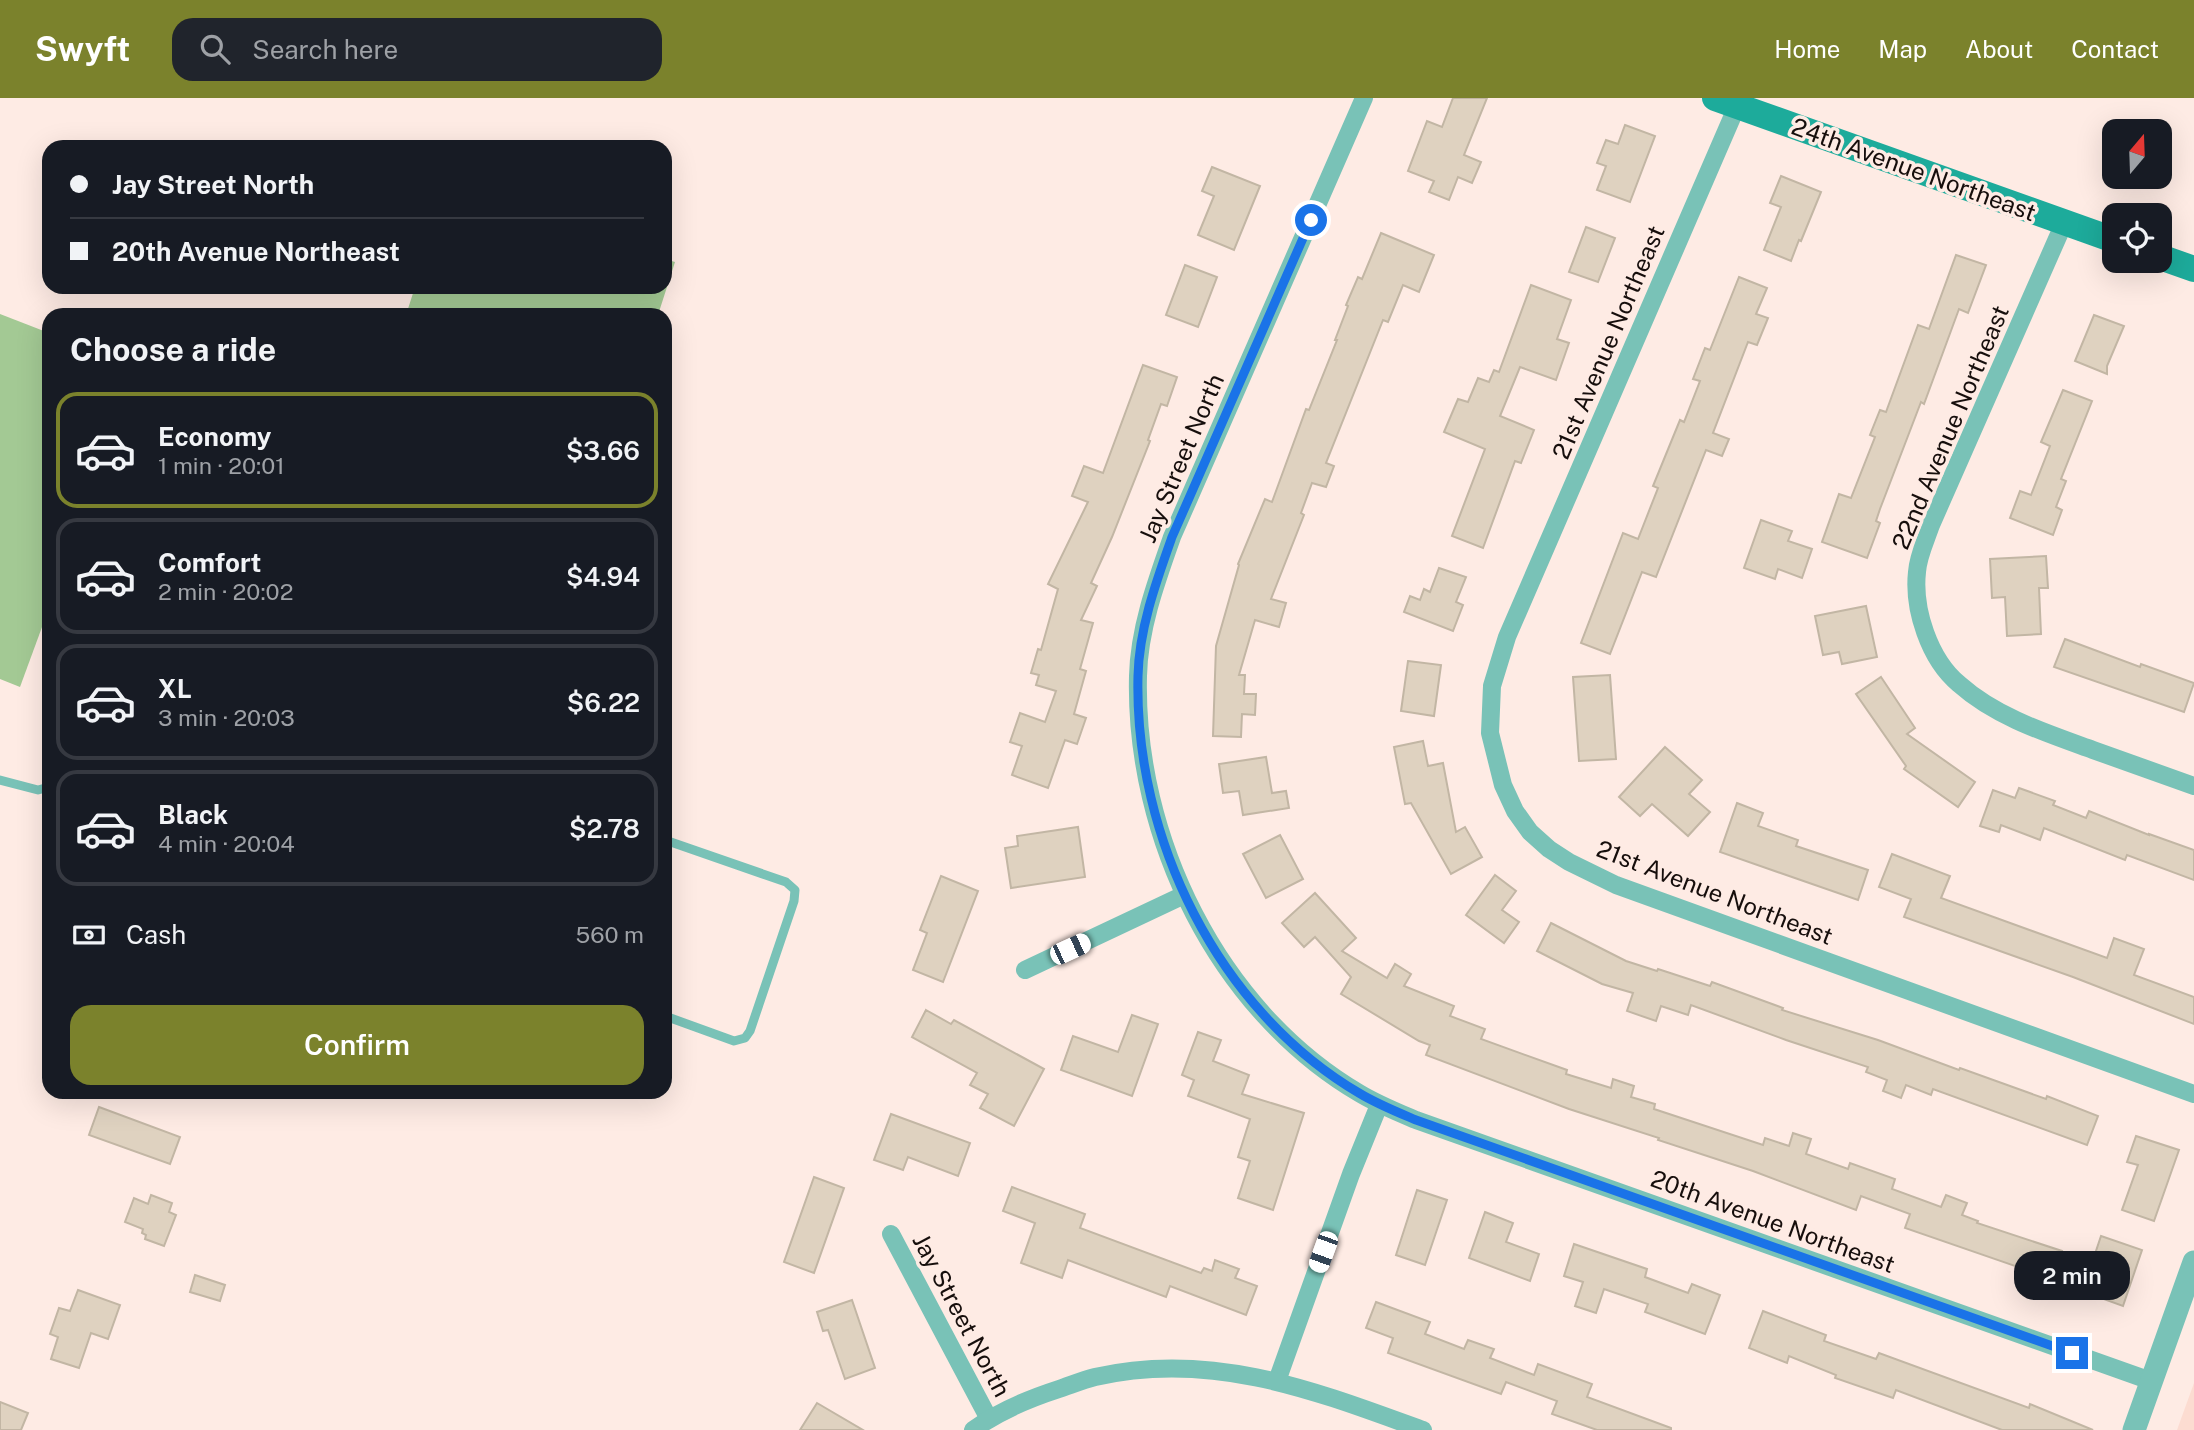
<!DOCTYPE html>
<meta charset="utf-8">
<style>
body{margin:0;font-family:"Public Sans",sans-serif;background:#20242c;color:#f1f3f6;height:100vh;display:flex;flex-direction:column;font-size:26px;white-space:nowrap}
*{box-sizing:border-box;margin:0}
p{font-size:23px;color:#9ea1a6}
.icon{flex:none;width:38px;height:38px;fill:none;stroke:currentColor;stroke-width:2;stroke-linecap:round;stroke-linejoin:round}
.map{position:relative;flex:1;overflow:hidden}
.drawer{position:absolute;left:42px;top:210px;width:630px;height:791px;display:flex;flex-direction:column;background:#171b24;border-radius:21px;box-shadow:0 7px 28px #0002}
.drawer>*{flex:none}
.hud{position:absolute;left:42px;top:42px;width:630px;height:154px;border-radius:21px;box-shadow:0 7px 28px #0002;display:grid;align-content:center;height:154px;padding:0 28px;background:#171b24}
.needle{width:46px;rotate:19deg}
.tools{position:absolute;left:2102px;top:21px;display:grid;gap:14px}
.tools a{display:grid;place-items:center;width:70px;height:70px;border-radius:14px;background:#171b24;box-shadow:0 7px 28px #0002;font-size:35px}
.end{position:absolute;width:32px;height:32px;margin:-16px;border:9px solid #1a73e8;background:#fff;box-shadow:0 0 0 4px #fff}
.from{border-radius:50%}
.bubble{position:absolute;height:49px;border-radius:21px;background:#171b24;box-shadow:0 7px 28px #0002;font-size:23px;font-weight:600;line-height:49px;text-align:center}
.car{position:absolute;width:21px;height:42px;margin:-21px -10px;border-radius:9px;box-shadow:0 0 5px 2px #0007;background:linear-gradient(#fff 24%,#345 0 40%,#fff 0 76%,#345 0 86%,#fff 0)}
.hud b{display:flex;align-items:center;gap:24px;height:66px;font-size:26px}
.hud b+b{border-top:2px solid #363941}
.hud i{width:18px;height:18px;background:#f1f3f6}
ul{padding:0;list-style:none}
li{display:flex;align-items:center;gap:21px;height:116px;margin:0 14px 10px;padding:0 14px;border:4px solid #363941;border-radius:21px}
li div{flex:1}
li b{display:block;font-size:26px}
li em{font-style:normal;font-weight:600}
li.on{border-color:#7b822c}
li>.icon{width:63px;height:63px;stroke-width:1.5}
h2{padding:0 28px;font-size:32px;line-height:84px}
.pay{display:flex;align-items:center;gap:18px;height:77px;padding:0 28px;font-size:26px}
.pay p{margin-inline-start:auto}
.action{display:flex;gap:14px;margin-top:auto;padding:14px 28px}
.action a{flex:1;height:80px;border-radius:21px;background:#7b822c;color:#fff;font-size:28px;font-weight:600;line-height:80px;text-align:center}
header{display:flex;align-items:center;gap:42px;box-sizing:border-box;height:98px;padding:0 35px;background:#7b822c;color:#fff}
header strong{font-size:33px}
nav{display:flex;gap:38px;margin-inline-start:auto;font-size:24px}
.search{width:490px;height:63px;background:#20242c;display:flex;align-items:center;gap:18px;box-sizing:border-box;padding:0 24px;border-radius:21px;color:#9ea1a6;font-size:26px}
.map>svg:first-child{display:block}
.built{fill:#fcdcd1}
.green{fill:#a3c994}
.building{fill:#dfd2c0;stroke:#c2b6a4;stroke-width:2}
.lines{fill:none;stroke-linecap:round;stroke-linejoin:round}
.service{stroke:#79c2b7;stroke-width:9}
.minor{stroke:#79c2b7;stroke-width:18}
.tertiary{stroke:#79c2b7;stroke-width:23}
.secondary{stroke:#1dab9b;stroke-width:26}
.route{stroke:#1a73e8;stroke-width:9}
.labels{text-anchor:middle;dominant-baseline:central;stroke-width:7;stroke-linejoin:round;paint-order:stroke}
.street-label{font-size:24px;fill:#160e0c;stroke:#feebe4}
</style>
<header>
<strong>Swyft</strong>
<div class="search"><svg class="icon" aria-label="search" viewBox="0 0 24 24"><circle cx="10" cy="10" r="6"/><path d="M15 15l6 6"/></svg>Search here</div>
<nav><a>Home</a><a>Map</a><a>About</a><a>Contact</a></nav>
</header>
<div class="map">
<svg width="2194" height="1332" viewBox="0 0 2194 1332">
<rect width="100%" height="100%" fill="#feebe4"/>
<!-- built -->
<path class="built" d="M 2194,1285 L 2194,1332 L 2177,1332 Z"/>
<!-- green -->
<g class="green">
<path d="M 665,161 L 675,164 L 658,217 L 406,217 L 415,189 L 665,189 Z"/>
<path d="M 0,216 L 49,235 L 49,510 L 20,589 L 0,581 Z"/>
</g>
<!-- building -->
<g class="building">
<path d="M 1453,0 L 1487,0 L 1464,57 L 1481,64 L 1472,85 L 1458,79 L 1449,102 L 1429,94 L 1434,83 L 1408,73 L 1427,23 L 1442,29 Z"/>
<path d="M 1625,27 L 1655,38 L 1630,104 L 1597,92 L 1606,68 L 1597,65 L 1606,42 L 1618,46 Z"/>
<path d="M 1212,69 L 1260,88 L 1234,152 L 1198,137 L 1214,98 L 1202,93 Z"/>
<path d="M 1781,78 L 1821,94 L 1801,143 L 1799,142 L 1791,163 L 1764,152 L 1781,109 L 1770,105 Z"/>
<path d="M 1586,129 L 1615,140 L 1598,184 L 1569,174 Z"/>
<path d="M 1381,135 L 1434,157 L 1419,194 L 1403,187 L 1388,224 L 1383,222 L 1326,365 L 1334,368 L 1326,389 L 1312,385 L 1301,415 L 1304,417 L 1271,501 L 1286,505 L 1279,529 L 1255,522 L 1239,577 L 1245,577 L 1244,596 L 1256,596 L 1255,617 L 1242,616 L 1241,639 L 1213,638 L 1216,548 L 1239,467 L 1238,466 L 1265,401 L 1272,404 L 1306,311 L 1309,312 L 1337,242 L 1335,242 L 1348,208 L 1346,207 L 1358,179 L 1362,181 Z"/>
<path d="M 1956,157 L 1986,167 L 1968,215 L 1959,211 L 1924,306 L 1921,304 L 1880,411 L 1876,423 L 1880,425 L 1867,460 L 1822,444 L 1839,396 L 1851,400 L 1875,339 L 1870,337 L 1880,312 L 1886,314 L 1918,227 L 1929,231 Z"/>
<path d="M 1185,167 L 1217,179 L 1198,229 L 1166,217 Z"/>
<path d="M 1739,179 L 1767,190 L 1756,216 L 1768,220 L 1757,247 L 1748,244 L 1713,335 L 1729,341 L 1722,358 L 1706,352 L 1656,479 L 1642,474 L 1610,556 L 1581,545 L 1623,435 L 1638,441 L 1658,390 L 1653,388 L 1680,322 L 1684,324 L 1700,283 L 1693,281 L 1705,250 L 1710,252 Z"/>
<path d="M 1531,187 L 1571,202 L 1557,241 L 1569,245 L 1556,282 L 1520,269 L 1500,318 L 1534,332 L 1521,365 L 1515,363 L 1483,450 L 1452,438 L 1485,351 L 1444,334 L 1458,301 L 1468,304 L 1478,280 L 1489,284 L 1494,272 L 1499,274 Z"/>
<path d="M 2094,217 L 2124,228 L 2107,268 L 2107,276 L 2075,263 Z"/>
<path d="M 1143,267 L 1177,279 L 1167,308 L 1161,306 L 1148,342 L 1150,343 L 1112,439 L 1091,485 L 1097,488 L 1081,522 L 1093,525 L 1080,571 L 1086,573 L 1074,616 L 1086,620 L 1077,646 L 1065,642 L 1048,690 L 1012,677 L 1022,648 L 1010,644 L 1020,615 L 1045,624 L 1056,593 L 1036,587 L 1039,577 L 1031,575 L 1038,551 L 1041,552 L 1058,491 L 1048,486 L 1088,404 L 1072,398 L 1084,368 L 1103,375 Z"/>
<path d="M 2063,292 L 2092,303 L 2061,381 L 2066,383 L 2056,409 L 2062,412 L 2053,437 L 2010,420 L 2020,393 L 2031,397 L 2050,348 L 2041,344 Z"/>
<path d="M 1761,422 L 1792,433 L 1788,443 L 1812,451 L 1802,480 L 1778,471 L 1775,481 L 1744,470 Z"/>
<path d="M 2046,458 L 2048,490 L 2039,490 L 2041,536 L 2007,538 L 2005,499 L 1992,500 L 1990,461 Z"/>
<path d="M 1439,470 L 1466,479 L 1456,504 L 1463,507 L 1453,533 L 1404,514 L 1410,498 L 1420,502 L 1424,491 L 1430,494 Z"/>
<path d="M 1866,508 L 1877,559 L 1842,566 L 1839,554 L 1823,557 L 1815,518 Z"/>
<path d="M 2065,541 L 2140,569 L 2141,566 L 2194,585 L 2184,614 L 2054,569 Z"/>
<path d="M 1408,563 L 1441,567 L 1434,618 L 1401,613 Z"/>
<path d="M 1610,577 L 1616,661 L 1579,663 L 1573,579 Z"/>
<path d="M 1881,579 L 1915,630 L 1907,636 L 1975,684 L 1958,709 L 1904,671 L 1906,668 L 1856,596 Z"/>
<path d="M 1423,643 L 1428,668 L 1443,665 L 1456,734 L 1465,729 L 1482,759 L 1451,776 L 1411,705 L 1405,706 L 1394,649 Z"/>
<path d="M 1665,649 L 1702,682 L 1689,696 L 1710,714 L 1688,738 L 1652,706 L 1640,718 L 1619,699 Z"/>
<path d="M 1266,659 L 1272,695 L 1286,693 L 1289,710 L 1243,717 L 1239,693 L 1223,695 L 1219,666 Z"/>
<path d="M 2019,690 L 2055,703 L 2053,707 L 2086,720 L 2089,713 L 2149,737 L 2149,736 L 2194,752 L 2194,782 L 2127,757 L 2125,762 L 2044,730 L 2040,742 L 2001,727 L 1999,734 L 1980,728 L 1993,692 L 2015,700 Z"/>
<path d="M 1737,705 L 1763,715 L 1758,728 L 1798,742 L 1796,748 L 1868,772 L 1858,802 L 1720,754 Z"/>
<path d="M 1078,729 L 1085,779 L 1011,790 L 1005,750 L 1018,748 L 1017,738 Z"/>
<path d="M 1280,737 L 1303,781 L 1266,800 L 1243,756 Z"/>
<path d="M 1892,756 L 1950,778 L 1941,800 L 2107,860 L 2114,840 L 2144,851 L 2134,877 L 2194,899 L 2194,926 L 2073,879 L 1904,819 L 1911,801 L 1879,789 Z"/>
<path d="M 1495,777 L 1516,793 L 1502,812 L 1519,824 L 1504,845 L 1466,817 Z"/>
<path d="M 941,778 L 978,793 L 943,884 L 913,872 L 927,835 L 920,832 Z"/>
<path d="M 1315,795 L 1356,840 L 1342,853 L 1387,880 L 1395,866 L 1411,876 L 1404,888 L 1454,908 L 1450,918 L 1485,931 L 1481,941 L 1567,972 L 1566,976 L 1611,990 L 1613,981 L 1634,988 L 1631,999 L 1655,1006 L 1654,1011 L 1763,1047 L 1765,1040 L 1789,1048 L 1793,1035 L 1811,1041 L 1806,1056 L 1848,1071 L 1850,1065 L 1895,1081 L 1892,1091 L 1941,1109 L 1946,1097 L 1967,1105 L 1962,1117 L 1978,1123 L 1977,1125 L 2062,1153 L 2053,1181 L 1905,1130 L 1910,1116 L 1861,1098 L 1856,1112 L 1753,1073 L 1658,1042 L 1659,1040 L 1569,1011 L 1426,957 L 1430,947 L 1419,943 L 1341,896 L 1351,879 L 1315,839 L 1304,849 L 1282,825 Z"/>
<path d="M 1551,825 L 1626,863 L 1657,873 L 1658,871 L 1710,888 L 1712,884 L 1783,910 L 1782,912 L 1878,942 L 1959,972 L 1960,970 L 2046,1001 L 2047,998 L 2098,1018 L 2087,1047 L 1933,991 L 1931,997 L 1906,987 L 1901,1000 L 1883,993 L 1887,982 L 1866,974 L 1868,969 L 1786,942 L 1691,907 L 1688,917 L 1661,908 L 1656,923 L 1627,913 L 1633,895 L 1602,886 L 1537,853 Z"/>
<path d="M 926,912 L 951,926 L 954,922 L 1044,971 L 1014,1028 L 980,1010 L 988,996 L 970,987 L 977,975 L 912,939 Z"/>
<path d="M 1132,917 L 1158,926 L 1132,998 L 1061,972 L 1073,938 L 1118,954 Z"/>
<path d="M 1198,934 L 1221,942 L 1213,963 L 1249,977 L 1242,996 L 1304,1015 L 1273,1112 L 1238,1100 L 1250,1063 L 1238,1059 L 1250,1021 L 1188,998 L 1194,982 L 1182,977 Z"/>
<path d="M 99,1009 L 180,1039 L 170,1066 L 89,1037 Z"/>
<path d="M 891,1016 L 970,1045 L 958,1078 L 908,1059 L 903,1072 L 874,1062 Z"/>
<path d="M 2136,1038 L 2179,1052 L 2154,1123 L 2122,1112 L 2138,1067 L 2127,1064 Z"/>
<path d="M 814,1079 L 844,1090 L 814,1175 L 784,1164 Z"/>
<path d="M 1012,1089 L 1085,1116 L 1080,1130 L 1201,1175 L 1204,1170 L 1212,1173 L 1215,1162 L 1239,1171 L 1235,1180 L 1257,1188 L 1246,1217 L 1170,1188 L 1166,1199 L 1068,1162 L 1062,1180 L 1021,1165 L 1035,1125 L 1003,1113 Z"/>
<path d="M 1417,1092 L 1447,1102 L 1425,1167 L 1396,1157 Z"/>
<path d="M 151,1097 L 172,1105 L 169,1114 L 176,1117 L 164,1148 L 145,1141 L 146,1137 L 142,1135 L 143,1131 L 125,1124 L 134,1100 L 148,1106 Z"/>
<path d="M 1485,1114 L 1513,1125 L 1506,1144 L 1539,1156 L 1530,1183 L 1469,1160 Z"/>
<path d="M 2101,1138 L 2142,1152 L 2123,1208 L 2098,1199 L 2108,1171 L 2092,1165 Z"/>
<path d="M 1574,1146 L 1647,1171 L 1645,1179 L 1688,1195 L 1692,1186 L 1720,1197 L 1705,1236 L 1645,1214 L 1648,1206 L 1604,1191 L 1596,1215 L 1575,1208 L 1583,1184 L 1564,1178 Z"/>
<path d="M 195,1177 L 225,1187 L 220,1203 L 190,1194 Z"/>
<path d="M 78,1192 L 120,1207 L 108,1241 L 91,1235 L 79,1270 L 51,1261 L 58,1239 L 50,1236 L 59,1210 L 70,1213 Z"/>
<path d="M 852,1202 L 875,1270 L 845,1281 L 828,1232 L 823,1233 L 817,1214 Z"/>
<path d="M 1376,1204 L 1430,1224 L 1425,1236 L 1464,1251 L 1468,1242 L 1494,1251 L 1490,1260 L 1534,1277 L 1538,1266 L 1592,1286 L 1587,1299 L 1671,1330 L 1671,1332 L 1597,1332 L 1552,1316 L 1557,1303 L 1506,1284 L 1501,1296 L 1388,1255 L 1393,1240 L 1366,1230 Z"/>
<path d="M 1763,1213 L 1826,1237 L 1824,1243 L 1876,1261 L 1879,1255 L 2029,1310 L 2030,1306 L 2093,1332 L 2002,1332 L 1896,1292 L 1893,1300 L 1835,1280 L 1836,1277 L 1789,1258 L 1787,1265 L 1749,1250 Z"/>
<path d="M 0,1304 L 28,1315 L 21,1332 L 0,1332 Z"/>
<path d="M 817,1305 L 863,1332 L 800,1332 Z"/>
</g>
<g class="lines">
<!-- service -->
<g class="service">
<path d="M 0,682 L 38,692 L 49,689"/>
<path d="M 665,742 L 786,784 L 795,792 L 794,803 L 750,933 L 745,940 L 734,943 L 665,918"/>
</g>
<!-- minor -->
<g class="minor">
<path d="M 1364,0 L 1172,439 C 1156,484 1139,531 1138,578 C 1134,739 1218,912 1359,995 C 1377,1006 1397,1014 1416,1022 L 2151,1283"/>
<path d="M 1737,8 L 1507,539 L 1492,588 L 1490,635 L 1503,687 L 1515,713 L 1530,734 L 1549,751 L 1569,764 L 1616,787 L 2194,996"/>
<path d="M 2064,125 L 1931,427 C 1926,442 1918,458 1917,474 C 1913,511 1929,561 1959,586 C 1996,619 2046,635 2093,652 C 2127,664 2160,676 2194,688"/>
<path d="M 1025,872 L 1184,797"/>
<path d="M 891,1136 L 989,1321"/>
<path d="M 1277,1283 L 1351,1076 L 1379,1007"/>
<path d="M 973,1332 C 999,1313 1028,1301 1059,1291 C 1071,1287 1083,1282 1095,1279 C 1212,1252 1316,1293 1423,1332"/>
</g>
<!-- tertiary -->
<path class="tertiary" d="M 2134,1332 L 2194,1164"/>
<!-- secondary -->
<g class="secondary">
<path d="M 1715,0 L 2114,142"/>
<path d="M 2160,159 L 2194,171"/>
</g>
</g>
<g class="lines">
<!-- route -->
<path class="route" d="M 1311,122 L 1172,439 C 1156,484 1139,531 1138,578 C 1134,740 1218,912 1359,995 C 1377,1006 1397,1014 1416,1022 L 2072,1255"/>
</g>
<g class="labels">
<!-- street labels -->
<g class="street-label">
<text transform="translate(1914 71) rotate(20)">24th Avenue Northeast</text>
<text transform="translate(1608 244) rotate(-67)">21st Avenue Northeast</text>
<text transform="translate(1950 329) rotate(-67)">22nd Avenue Northeast</text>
<text transform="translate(1181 360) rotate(-67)">Jay Street North</text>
<text transform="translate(1715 794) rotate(21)">21st Avenue Northeast</text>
<text transform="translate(1773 1123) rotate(20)">20th Avenue Northeast</text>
<text transform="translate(962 1217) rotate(62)">Jay Street North</text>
</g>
</g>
</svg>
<div class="tools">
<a><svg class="needle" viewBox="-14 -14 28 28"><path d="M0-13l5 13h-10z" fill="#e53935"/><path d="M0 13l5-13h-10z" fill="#9ea1a6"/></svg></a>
<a><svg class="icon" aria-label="locate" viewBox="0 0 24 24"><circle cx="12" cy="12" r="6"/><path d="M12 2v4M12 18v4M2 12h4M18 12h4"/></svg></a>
</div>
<i class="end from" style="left:1311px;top:122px"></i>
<i class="end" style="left:2072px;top:1255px"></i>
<div class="bubble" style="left:2014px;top:1153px;width:116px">2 min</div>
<i class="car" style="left:1070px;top:851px;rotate:65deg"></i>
<i class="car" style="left:1323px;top:1154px;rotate:200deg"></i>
<div class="hud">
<b><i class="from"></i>Jay Street North</b>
<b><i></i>20th Avenue Northeast</b>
</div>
<section class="drawer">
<h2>Choose a ride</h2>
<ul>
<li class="on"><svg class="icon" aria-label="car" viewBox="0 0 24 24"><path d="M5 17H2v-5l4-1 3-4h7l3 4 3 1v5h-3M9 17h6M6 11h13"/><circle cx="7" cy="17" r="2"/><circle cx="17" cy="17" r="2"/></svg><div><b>Economy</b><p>1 min · 20:01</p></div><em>$3.66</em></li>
<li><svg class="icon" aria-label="car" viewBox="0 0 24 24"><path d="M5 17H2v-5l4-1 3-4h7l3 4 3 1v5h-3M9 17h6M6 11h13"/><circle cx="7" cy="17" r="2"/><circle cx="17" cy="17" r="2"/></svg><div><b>Comfort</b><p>2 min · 20:02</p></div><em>$4.94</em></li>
<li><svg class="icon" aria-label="car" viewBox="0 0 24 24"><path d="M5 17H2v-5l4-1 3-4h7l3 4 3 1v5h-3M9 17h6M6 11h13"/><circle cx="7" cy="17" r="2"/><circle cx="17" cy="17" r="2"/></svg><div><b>XL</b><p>3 min · 20:03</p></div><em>$6.22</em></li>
<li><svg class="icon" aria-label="car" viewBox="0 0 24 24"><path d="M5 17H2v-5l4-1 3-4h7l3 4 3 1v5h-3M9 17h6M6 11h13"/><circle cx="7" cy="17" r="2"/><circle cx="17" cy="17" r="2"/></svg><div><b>Black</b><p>4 min · 20:04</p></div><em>$2.78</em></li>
</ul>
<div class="pay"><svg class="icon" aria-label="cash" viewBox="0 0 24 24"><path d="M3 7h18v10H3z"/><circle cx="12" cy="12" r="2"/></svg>Cash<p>560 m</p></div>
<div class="action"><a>Confirm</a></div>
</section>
</div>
